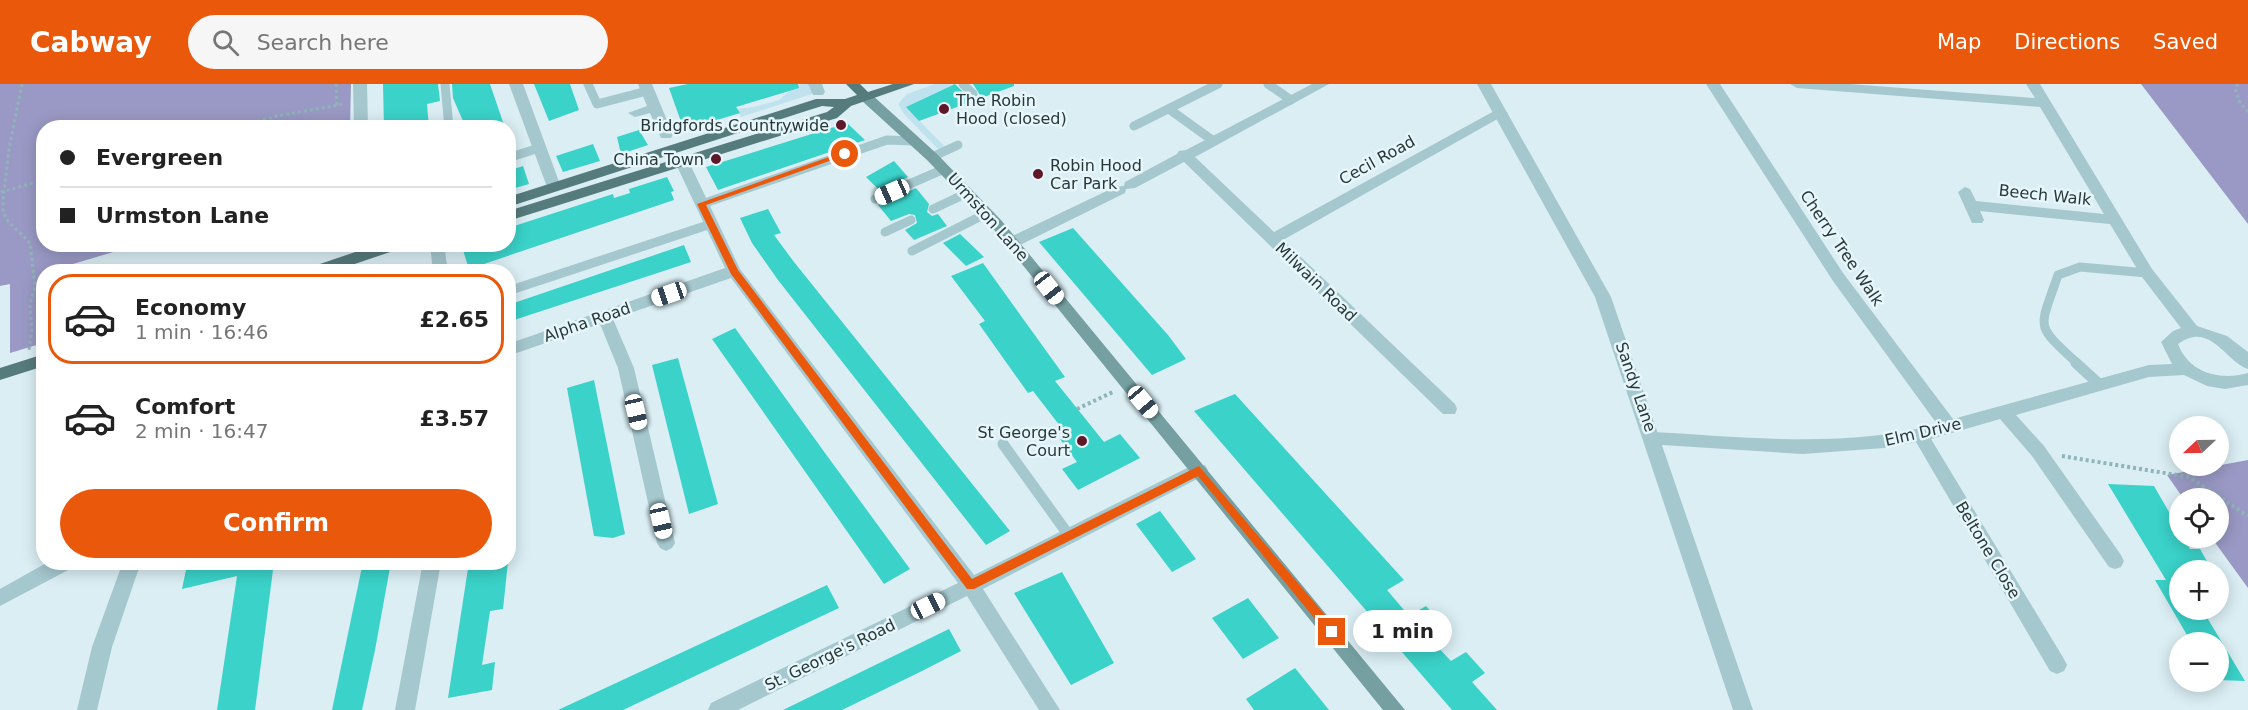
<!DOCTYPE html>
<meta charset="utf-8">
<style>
body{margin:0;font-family:"DejaVu Sans",sans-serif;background:#f6f6f6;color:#222;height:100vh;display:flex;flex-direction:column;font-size:22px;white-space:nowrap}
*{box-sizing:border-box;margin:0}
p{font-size:20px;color:#767676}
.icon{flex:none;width:33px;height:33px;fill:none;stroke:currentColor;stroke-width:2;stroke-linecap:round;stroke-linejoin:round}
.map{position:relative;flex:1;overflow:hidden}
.details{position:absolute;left:36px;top:180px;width:480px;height:306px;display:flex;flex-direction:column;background:#fff;border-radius:24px;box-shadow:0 3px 15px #0003}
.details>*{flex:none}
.hud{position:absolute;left:36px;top:36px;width:480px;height:132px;border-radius:24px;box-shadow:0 3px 15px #0003;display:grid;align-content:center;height:132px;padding:0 24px;background:#fff}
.needle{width:39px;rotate:248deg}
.tools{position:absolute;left:2169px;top:332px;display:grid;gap:12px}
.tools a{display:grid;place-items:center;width:60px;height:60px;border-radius:50%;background:#fff;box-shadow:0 3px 15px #0003;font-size:30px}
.end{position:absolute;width:27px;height:27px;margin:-14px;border:8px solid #ea580c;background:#fff;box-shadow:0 0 0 3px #fff}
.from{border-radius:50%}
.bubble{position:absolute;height:42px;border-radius:21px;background:#fff;box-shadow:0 3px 15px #0003;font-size:20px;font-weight:800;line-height:42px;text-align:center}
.car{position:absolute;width:18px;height:36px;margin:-18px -9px;border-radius:8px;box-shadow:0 0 4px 2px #0007;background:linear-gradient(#fff 24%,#345 0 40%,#fff 0 76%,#345 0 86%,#fff 0)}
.hud b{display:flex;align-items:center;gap:21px;height:57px;font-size:22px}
.hud b+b{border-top:2px solid #e0e0e0}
.hud i{width:15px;height:15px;background:#222}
ul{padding:10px 0 0;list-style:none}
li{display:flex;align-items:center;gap:18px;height:90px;margin:0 12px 9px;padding:0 12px;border:3px solid transparent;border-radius:24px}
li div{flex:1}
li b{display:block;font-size:22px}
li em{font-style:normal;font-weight:800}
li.current{border-color:#ea580c}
li>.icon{width:54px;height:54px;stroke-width:1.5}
.cta{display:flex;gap:12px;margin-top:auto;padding:12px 24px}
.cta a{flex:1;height:69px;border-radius:36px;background:#ea580c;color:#fff;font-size:24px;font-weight:800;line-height:69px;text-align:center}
header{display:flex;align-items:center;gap:36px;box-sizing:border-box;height:84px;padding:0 30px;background:#ea580c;color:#fff}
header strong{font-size:28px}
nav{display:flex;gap:33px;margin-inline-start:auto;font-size:21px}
.search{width:420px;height:54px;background:#f6f6f6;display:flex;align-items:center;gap:15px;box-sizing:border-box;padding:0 21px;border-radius:33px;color:#767676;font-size:22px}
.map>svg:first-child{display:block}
.green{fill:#9a99c5}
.plaza{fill:#c0e2ee}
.building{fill:#3ad2c9}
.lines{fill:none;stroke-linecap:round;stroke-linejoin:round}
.path-far1{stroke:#8fb4ba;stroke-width:3;stroke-dasharray:3 3;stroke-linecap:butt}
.path{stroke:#8fb4ba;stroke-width:4;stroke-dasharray:3 3;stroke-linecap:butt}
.service-far1{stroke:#a5c7ce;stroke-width:9}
.service{stroke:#a5c7ce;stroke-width:11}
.pedestrian{fill:#a5c7ce;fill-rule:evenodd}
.minor{fill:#a5c7ce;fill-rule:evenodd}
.tertiary{fill:#a5c7ce;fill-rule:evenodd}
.secondary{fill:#769fa1;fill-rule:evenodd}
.primary{fill:#567b7c;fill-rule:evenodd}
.route{fill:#ea580c}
.poi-dot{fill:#5e1829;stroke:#e7f6fb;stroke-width:2}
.labels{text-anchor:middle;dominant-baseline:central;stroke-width:5;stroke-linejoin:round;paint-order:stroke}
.poi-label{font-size:16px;fill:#273838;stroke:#e7f6fb;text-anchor:end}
.street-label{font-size:16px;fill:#273838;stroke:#e7f6fb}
</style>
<header>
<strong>Cabway</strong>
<div class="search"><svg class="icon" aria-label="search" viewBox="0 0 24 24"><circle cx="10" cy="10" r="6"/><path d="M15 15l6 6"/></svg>Search here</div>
<nav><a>Map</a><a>Directions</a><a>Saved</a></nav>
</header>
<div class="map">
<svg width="2248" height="626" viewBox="0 0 2248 626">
<rect width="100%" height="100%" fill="#daeef4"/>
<!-- green -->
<g class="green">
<path d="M 0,0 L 351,0 L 350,43 L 44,44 L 44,160 L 137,161 L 56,185 L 56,187 L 44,188 L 43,259 L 10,269 L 10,200 L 0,202 Z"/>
<path d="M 2141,0 L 2248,0 L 2248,140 Z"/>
<path d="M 2248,376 L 2248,504 L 2211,453 L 2218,453 L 2218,414 L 2183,414 L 2167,391 Z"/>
</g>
<!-- plaza -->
<g class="plaza">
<path d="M 802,0 L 821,0 L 818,8 L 741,33 L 737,25 L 754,23 L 779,16 L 795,2 Z"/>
<path d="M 935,0 L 955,0 L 906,23 L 946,64 L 939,66 L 904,30 L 898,20 L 907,10 Z"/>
</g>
<!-- building -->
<g class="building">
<path d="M 383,0 L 438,0 L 440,17 L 427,20 L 429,44 L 384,44 Z"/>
<path d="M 452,0 L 490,0 L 505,44 L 466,44 L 453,14 Z"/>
<path d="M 534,0 L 570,0 L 579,26 L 549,37 Z"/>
<path d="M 688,0 L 798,0 L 799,4 L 736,23 L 740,29 L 684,46 L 669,4 Z"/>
<path d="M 955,0 L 972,17 L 980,11 L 973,0 L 1014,0 L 1014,2 L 919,37 L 906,23 Z"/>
<path d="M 847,39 L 865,56 L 718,106 L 706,83 Z"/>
<path d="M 639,46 L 648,61 L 621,70 L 617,53 Z"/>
<path d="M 593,60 L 600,77 L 563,88 L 556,72 Z"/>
<path d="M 894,77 L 908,93 L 879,106 L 866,93 Z"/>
<path d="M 523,82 L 529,100 L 508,106 L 508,87 Z"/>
<path d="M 667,93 L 674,107 L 671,108 L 674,116 L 469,185 L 461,160 L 508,160 L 508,144 L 613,110 L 614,114 L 630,109 L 629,105 Z"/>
<path d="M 916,104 L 929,120 L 927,128 L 932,132 L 938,130 L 947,142 L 914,156 L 905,146 L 917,139 L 915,131 L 909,130 L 891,137 L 878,121 Z"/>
<path d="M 768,125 L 781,149 L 774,151 L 794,178 L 1010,447 L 986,461 L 778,196 L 752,159 L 740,134 Z"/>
<path d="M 1073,144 L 1168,251 L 1186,275 L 1152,291 L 1039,158 Z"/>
<path d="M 960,150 L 984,173 L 966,182 L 943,159 Z"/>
<path d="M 684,161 L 691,178 L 508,238 L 508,221 Z"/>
<path d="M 983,179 L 1065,293 L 1055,297 L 1104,358 L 1120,350 L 1140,374 L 1078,406 L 1062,385 L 1077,378 L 1060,355 L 1067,351 L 1033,307 L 1028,309 L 979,240 L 985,237 L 951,192 Z"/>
<path d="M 735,244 L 825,369 L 910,485 L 884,500 L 712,255 Z"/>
<path d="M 678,274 L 718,420 L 689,430 L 652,281 Z"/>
<path d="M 594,296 L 625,450 L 613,454 L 594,452 L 567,304 Z"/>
<path d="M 1235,310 L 1404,496 L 1387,506 L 1409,532 L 1426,522 L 1444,542 L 1428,553 L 1451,577 L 1466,568 L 1485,589 L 1472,598 L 1497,626 L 1452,626 L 1194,327 Z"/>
<path d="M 2108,400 L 2154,402 L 2180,447 L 2180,453 L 2183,453 L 2190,465 L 2200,465 L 2212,486 L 2180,486 L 2180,525 L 2202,525 L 2245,597 L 2218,596 L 2218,558 L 2191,558 L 2155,496 L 2166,496 Z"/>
<path d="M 1160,427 L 1196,475 L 1172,488 L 1136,440 Z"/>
<path d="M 196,478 L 274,478 L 255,626 L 217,626 L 237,492 L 182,505 L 187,481 Z"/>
<path d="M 363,478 L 391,478 L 375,566 L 362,626 L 332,626 Z"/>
<path d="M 469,478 L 508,478 L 503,525 L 490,527 L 482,581 L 495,578 L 492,606 L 448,614 Z"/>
<path d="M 1062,488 L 1114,579 L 1071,601 L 1014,509 Z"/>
<path d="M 827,501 L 839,524 L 623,626 L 558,626 Z"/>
<path d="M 1248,514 L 1279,554 L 1243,575 L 1212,534 Z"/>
<path d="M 949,545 L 961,567 L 920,588 L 842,626 L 783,626 Z"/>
<path d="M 1295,584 L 1329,626 L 1254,626 L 1246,615 Z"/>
</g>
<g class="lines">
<!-- path-far1 -->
<g class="path-far1">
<path d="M 22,0 L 9,65 L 3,116 L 3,128 L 8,137 L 30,159 L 35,202 L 30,221 L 32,245 L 29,266"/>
<path d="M 336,0 L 337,22"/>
<path d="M 2238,0 L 2235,4 L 2239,17 L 2248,28"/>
<path d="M 234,44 L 277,32 L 344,20"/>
<path d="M 1,108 L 44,96"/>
</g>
<!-- path -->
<g class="path">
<path d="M 1077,325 L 1115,307"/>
<path d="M 2062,372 L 2189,393 L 2248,432"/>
</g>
<!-- service-far1 -->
<g class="service-far1">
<path d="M 445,0 L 449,44"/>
<path d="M 588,0 L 597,20 L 647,7"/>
<path d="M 963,0 L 973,10"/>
<path d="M 1268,0 L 1291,16"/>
<path d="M 1169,25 L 1212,56"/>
<path d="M 1134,42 L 1218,0"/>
<path d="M 932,73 L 958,61"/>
<path d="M 508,74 L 539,64"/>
<path d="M 875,115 L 944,85"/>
<path d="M 702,120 L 887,56 L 914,57"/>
<path d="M 933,125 L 967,109"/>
<path d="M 885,148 L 911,136"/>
<path d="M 912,167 L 987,129"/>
<path d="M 508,207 L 711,140"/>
<path d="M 2078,280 C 2034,239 2039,247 2058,191 L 2080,183 L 2147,189"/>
</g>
<!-- service -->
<g class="service">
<path d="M 2076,279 L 2099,300"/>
<path d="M 1003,360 L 1070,453"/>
</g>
<!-- pedestrian -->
<path class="pedestrian" d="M 808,0 L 822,0 L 825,8 L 823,11 L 813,11 Z"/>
<!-- minor -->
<g class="minor">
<path d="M 353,0 L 367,0 L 368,44 L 354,44 Z"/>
<path d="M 509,0 L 523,0 L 561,103 L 559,106 L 549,106 L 547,103 Z"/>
<path d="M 638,0 L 652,0 L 673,51 L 671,54 L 661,54 L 650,29 L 635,33 L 628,29 L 647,22 Z"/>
<path d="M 1312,0 L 1329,0 L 1195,73 L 1274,148 L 1496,26 L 1501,25 L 1508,29 L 1283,156 L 1455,320 L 1457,325 L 1455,330 L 1443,330 L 1184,78 L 1135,104 L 1126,105 L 1125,109 L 1018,162 L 1008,162 L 1006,158 L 1008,154 L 1115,103 L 1124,102 L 1125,98 L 1177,70 L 1179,67 L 1186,66 Z"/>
<path d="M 1706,0 L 1720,0 L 1843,189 L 1953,335 L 2149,281 L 2172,280 L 2161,258 L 2173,247 L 2181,244 L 2142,193 L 2110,140 L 1980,127 L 1984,136 L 1982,139 L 1972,139 L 1958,108 L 1965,103 L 1970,105 L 1976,117 L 2104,130 L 2040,23 L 1797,4 L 1790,0 L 1849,0 L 2035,14 L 2026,0 L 2040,0 L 2152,185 L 2197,242 L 2227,252 L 2248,268 L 2248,285 C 2226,278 2210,236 2178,260 C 2189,289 2220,297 2248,289 L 2248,301 L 2225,305 L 2207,302 L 2184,291 L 2149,293 L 2016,331 L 2044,362 L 2121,471 L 2124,477 L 2121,483 L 2115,485 L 2109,483 L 2032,372 L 2000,335 L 1931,355 L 2064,575 L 2067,581 L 2064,587 L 2057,590 L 2050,587 L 1916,358 L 1884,364 L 1803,370 L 1647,360 L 1645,355 L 1647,350 L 1653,348 C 1747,353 1845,365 1937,340 L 1833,197 Z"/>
<path d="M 682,74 L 689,78 L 740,185 L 974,491 L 1193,381 L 1205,381 L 1208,386 L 1205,391 L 983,505 L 1060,626 L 1039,626 L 967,512 L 738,626 L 708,626 L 711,619 L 958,499 L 731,194 L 613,235 L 634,284 L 675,459 L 672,464 L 666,467 L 660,464 L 657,459 L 618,284 L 600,240 L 508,272 L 508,260 L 725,184 L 675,78 Z"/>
<path d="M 430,160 L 444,160 L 448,188 L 433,188 Z"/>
<path d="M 123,478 L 141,478 L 112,563 L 97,626 L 77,626 L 92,563 Z"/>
<path d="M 423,478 L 441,478 L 415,626 L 395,626 Z"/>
</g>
<!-- tertiary -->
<g class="tertiary">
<path d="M 1477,0 L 1491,0 L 1611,213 L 1753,626 L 1733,626 L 1595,213 Z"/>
<path d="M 48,478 L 75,478 L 72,484 L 0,522 L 0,505 Z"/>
</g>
<!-- secondary -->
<path class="secondary" d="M 866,9 L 871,10 L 937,70 L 1001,136 L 1405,626 L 1383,626 L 991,142 L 927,76 L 861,16 L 859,13 Z"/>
<!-- primary -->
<g class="primary">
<path d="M 846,0 L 860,0 L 868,8 L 893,0 L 914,0 L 851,22 L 837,34 L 508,137 L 508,127 L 827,28 L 834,23 L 822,22 L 806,27 L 508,123 L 508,113 L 816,15 L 845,15 L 857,11 Z"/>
<path d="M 379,160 L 404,160 L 402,164 L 331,188 L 306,188 L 308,184 Z"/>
<path d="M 44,270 L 44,282 L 0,296 L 0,284 Z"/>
</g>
</g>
<!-- route -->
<path class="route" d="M 843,68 L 849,70 L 706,121 L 738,186 L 972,495 L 1199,382 L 1336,544 L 1336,551 L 1328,551 L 1198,392 L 974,505 L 967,505 L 731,190 L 697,120 Z"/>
<!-- markers -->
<g class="poi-dot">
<circle cx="944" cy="25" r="6"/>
<circle cx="841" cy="41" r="6"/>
<circle cx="716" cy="75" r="6"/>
<circle cx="1038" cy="90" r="6"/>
<circle cx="1082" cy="357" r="6"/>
</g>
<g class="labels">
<!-- poi labels -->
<g class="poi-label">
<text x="956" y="16" text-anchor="start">The Robin<tspan x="956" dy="18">Hood (closed)</tspan></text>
<text x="829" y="41">Bridgfords Countrywide</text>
<text x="704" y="75">China Town</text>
<text x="1050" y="81" text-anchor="start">Robin Hood<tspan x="1050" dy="18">Car Park</tspan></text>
<text x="1070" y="348">St George's<tspan x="1070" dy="18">Court</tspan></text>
</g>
<!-- street labels -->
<g class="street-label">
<text transform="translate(1377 76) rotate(-29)">Cecil Road</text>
<text transform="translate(2045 111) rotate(6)">Beech Walk</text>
<text transform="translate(988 133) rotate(48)">Urmston Lane</text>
<text transform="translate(1842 164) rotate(56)">Cherry Tree Walk</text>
<text transform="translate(1316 198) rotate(44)">Milwain Road</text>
<text transform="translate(587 238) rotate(-19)">Alpha Road</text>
<text transform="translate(1636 303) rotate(71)">Sandy Lane</text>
<text transform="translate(1923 348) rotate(-13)">Elm Drive</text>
<text transform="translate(1988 466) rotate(59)">Beltone Close</text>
<text transform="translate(830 571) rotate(-26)">St. George's Road</text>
</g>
</g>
</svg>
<div class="tools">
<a><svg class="needle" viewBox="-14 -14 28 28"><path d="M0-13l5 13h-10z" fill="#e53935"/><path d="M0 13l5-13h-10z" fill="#767676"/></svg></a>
<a><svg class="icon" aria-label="locate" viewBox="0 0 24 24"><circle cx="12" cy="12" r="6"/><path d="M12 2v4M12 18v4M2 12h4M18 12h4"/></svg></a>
<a>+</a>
<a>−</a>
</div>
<i class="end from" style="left:845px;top:70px"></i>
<i class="end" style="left:1332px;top:548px"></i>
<div class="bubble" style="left:1353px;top:526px;width:99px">1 min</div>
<i class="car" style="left:892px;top:108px;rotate:246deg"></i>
<i class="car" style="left:1049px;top:204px;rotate:142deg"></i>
<i class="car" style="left:669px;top:210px;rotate:251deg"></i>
<i class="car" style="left:1143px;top:318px;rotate:140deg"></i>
<i class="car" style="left:636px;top:328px;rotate:167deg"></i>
<i class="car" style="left:661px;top:437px;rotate:167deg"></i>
<i class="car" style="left:928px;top:522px;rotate:64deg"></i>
<div class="hud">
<b><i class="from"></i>Evergreen</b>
<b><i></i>Urmston Lane</b>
</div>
<section class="details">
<ul>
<li class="current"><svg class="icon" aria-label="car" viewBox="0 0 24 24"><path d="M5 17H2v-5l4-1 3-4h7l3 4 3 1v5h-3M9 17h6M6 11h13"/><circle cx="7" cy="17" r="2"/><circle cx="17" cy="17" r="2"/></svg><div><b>Economy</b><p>1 min · 16:46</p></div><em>£2.65</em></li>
<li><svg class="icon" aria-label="car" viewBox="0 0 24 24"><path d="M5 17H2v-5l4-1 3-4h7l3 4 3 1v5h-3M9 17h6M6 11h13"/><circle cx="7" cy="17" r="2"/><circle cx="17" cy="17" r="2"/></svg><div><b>Comfort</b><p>2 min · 16:47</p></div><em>£3.57</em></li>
</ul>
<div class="cta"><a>Confirm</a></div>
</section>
</div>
